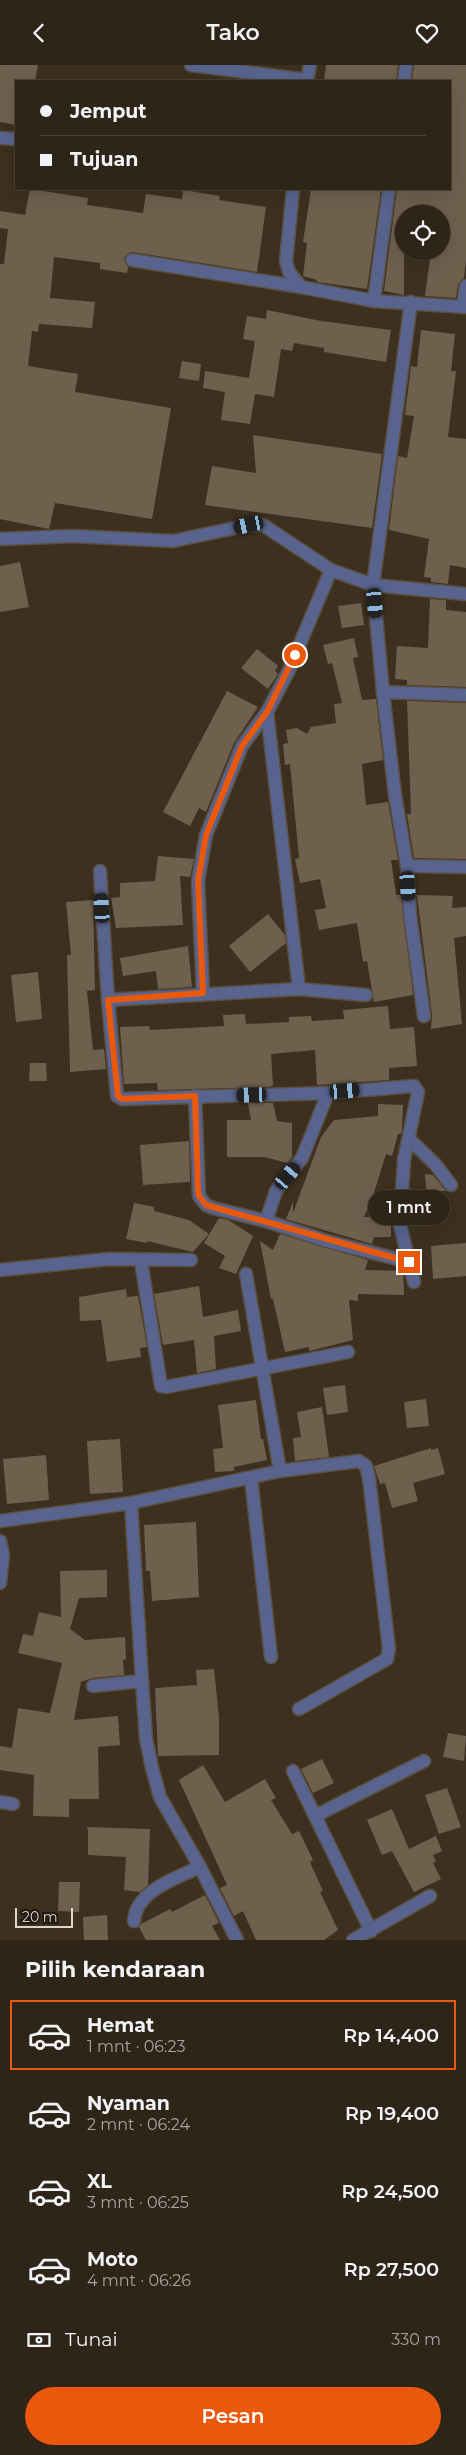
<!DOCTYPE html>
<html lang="id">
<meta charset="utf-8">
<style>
body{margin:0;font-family:Montserrat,sans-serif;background:#362c20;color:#f1f3f6;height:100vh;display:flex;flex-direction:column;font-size:19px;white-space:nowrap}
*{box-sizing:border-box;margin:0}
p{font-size:16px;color:#a7a4a1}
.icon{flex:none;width:28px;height:28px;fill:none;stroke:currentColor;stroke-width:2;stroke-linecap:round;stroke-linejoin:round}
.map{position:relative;height:1875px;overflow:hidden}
.side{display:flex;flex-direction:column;background:#2e2417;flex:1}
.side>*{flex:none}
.top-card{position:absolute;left:15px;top:15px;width:436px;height:110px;border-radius:0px;box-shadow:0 5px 20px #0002,0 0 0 1px #494136;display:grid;align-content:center;height:110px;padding:0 25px;background:#2e2417}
.buttons{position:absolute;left:395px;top:140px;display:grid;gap:10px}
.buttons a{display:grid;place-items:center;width:55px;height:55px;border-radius:50%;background:#2e2417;box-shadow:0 5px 20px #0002,0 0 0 1px #494136;font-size:25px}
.scale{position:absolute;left:15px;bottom:12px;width:58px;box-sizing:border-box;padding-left:5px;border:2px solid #ddd5cb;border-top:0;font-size:14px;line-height:18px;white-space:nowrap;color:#ddd5cb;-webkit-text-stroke:4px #1f1912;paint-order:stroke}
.end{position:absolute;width:22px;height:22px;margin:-11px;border:6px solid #ea580c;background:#fff;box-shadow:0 0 0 2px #fff}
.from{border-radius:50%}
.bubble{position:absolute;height:35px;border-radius:18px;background:#2e2417;box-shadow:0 5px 20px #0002,0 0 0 1px #494136;font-size:16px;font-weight:600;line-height:35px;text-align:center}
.car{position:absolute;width:15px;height:30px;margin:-15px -8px;border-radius:6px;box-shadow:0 0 4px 1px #0007;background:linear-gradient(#222 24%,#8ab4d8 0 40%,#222 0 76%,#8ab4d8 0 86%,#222 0)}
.top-card b{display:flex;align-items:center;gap:18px;height:48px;font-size:19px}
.top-card b+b{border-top:1px solid #494136}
.top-card i{width:12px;height:12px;background:#f1f3f6}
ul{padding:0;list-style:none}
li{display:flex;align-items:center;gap:15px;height:70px;margin:0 10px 8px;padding:0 15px;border:2px solid transparent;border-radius:0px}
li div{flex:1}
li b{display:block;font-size:19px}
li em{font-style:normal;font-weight:600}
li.current{border-color:#ea580c}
li>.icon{width:45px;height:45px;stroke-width:1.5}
h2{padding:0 25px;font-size:22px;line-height:60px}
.pay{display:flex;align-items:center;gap:12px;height:55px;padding:0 25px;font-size:19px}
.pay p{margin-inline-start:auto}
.action{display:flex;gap:10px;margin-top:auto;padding:10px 25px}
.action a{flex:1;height:58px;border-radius:30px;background:#ea580c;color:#fff;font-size:20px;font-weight:600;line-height:58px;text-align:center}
header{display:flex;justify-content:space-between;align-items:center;height:65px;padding:0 25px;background:#2e2417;font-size:22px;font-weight:600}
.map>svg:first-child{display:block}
.building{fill:#6f604e}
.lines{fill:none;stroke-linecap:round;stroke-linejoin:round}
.minor-casing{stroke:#5a4e3e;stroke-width:15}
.minor{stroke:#58648e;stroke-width:12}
.route{stroke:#ea580c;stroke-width:6}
</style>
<header><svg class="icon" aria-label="back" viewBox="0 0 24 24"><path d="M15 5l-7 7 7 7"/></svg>Tako<svg class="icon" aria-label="heart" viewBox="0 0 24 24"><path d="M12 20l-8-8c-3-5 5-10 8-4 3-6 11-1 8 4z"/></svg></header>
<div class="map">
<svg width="466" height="1875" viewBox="0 0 466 1875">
<rect width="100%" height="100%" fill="#3d301f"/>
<!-- building -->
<g class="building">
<path d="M 0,0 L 38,0 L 35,16 L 16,16 L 16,60 L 0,57 Z"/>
<path d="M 326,0 L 398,0 L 396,16 L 324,16 Z"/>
<path d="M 414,0 L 466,0 L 466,195 L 464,213 L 458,219 L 456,233 L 425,231 L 431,186 L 441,186 L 441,149 L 404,149 L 404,230 L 384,226 L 397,124 L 450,124 L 450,16 L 412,16 Z"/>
<path d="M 30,124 L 88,133 L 87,140 L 143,148 L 146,129 L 182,134 L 183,125 L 220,131 L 219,135 L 266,142 L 257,207 L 133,187 L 129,188 L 124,193 L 128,202 L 127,208 L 100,204 L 100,198 L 54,192 L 50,233 L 95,237 L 92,263 L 39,259 L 38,267 L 32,266 L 28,301 L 78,309 L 75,327 L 171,343 L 152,454 L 55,438 L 49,464 L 0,454 L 0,199 L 4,199 L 8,164 L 0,163 L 0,146 L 25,150 Z"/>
<path d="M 311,124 L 381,124 L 367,224 L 317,217 L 317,215 L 303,211 L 307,178 L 303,177 Z"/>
<path d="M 267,245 L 321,256 L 391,265 L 386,297 L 324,287 L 324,283 L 294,278 L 292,286 L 281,284 L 274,332 L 255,329 L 250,359 L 221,355 L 225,327 L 203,323 L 205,306 L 249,313 L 255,276 L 243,274 L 247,251 L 266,254 Z"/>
<path d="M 421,265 L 455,269 L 451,306 L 456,306 L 448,372 L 466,374 L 466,503 L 450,500 L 448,519 L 431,517 L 431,513 L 424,512 L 429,474 L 389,465 L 398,391 L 407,393 L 414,351 L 405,350 L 411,301 L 417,302 Z"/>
<path d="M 182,296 L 201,299 L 199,316 L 179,313 Z"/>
<path d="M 253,370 L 382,389 L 372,463 L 205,440 L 212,401 L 256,408 Z"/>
<path d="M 20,497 L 29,542 L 0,547 L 0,501 Z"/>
<path d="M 430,534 L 446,535 L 446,545 L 466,547 L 466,622 L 407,620 L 407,615 L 395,614 L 397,581 L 428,583 Z"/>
<path d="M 361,538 L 364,560 L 342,563 L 338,541 Z"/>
<path d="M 354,573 L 358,592 L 353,593 L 362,635 L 376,634 L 383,695 L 362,699 L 366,740 L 388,737 L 398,795 L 391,795 L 396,830 L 401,830 L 413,930 L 374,937 L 367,896 L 363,897 L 357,858 L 319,865 L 315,845 L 326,843 L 320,814 L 300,818 L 295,794 L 299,793 L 290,699 L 285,700 L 283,679 L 288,678 L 286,665 L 297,663 L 307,669 L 311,662 L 336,658 L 334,639 L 342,638 L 332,598 L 328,599 L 323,580 Z"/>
<path d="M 257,584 L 278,601 L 275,606 L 278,609 L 268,624 L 241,603 Z"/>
<path d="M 227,626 L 258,642 L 234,678 L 206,747 L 199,743 L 190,761 L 163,747 Z"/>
<path d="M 407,636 L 466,638 L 466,794 L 414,793 L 407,749 L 411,749 Z"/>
<path d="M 158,791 L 194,794 L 190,812 L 180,811 L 183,860 L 116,863 L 111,833 L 120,832 L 120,818 L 155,816 Z"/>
<path d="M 417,830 L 453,831 L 452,843 L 466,842 L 466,871 L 454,873 L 462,959 L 431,964 L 432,950 Z"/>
<path d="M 93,835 L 95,925 L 87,926 L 93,985 L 104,984 L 106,1004 L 70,1007 L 67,890 L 71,890 L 66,837 Z"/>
<path d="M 268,849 L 285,870 L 286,878 L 250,907 L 229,881 Z"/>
<path d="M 188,881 L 192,922 L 158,924 L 156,906 L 123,911 L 120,893 Z"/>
<path d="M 38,907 L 42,954 L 16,957 L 11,910 Z"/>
<path d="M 388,941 L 390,964 L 414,962 L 417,1001 L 389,1003 L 389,1015 L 317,1020 L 315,985 L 271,989 L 273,1020 L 269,1022 L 158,1025 L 157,1018 L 124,1019 L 120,962 L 149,961 L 150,965 L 224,961 L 223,950 L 245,949 L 246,959 L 289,957 L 289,952 L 311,951 L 312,956 L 344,954 L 343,945 Z"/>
<path d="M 30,998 L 46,998 L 47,1016 L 29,1016 Z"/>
<path d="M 248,1038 L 273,1038 L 277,1056 L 292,1058 L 292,1092 L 288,1098 L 264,1092 L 227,1092 L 227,1055 L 251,1055 Z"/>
<path d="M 378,1039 L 403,1040 L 402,1063 L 401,1069 L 398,1069 L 392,1091 L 386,1089 L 372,1134 L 364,1152 L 391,1152 L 391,1172 L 374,1172 L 372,1179 L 286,1154 L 293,1137 L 293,1148 L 321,1072 L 334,1055 L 378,1051 Z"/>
<path d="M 189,1076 L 190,1117 L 143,1120 L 140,1080 Z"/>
<path d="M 425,1109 L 433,1110 L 446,1126 L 440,1126 L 437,1157 L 429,1157 Z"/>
<path d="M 134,1138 L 154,1142 L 154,1146 L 189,1155 L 209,1169 L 193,1187 L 147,1176 L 147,1178 L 126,1174 Z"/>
<path d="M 219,1153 L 228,1155 L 253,1171 L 236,1209 L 219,1203 L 225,1191 L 204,1178 Z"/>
<path d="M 280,1169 L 368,1195 L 365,1205 L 403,1206 L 404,1230 L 358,1229 L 358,1236 L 349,1235 L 353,1275 L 309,1286 L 309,1282 L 285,1287 L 273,1234 L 271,1234 L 260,1176 L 273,1185 Z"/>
<path d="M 466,1178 L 466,1211 L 433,1214 L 431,1181 Z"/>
<path d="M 199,1221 L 203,1252 L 238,1245 L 241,1266 L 214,1271 L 216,1304 L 197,1308 L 194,1275 L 163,1280 L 154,1229 Z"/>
<path d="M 126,1224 L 127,1232 L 138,1231 L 147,1282 L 140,1283 L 141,1292 L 107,1297 L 101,1255 L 80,1256 L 79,1232 Z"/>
<path d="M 345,1320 L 348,1347 L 327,1350 L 323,1323 Z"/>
<path d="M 426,1334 L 429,1361 L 407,1363 L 404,1337 Z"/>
<path d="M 256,1335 L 261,1374 L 263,1374 L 267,1395 L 234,1402 L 234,1406 L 215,1407 L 213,1384 L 223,1383 L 218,1340 Z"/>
<path d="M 322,1342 L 329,1392 L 295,1396 L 293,1373 L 301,1372 L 297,1347 Z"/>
<path d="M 120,1374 L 123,1427 L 90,1429 L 87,1376 Z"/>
<path d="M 431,1383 L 431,1385 L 438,1383 L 445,1409 L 413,1418 L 418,1436 L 392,1443 L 385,1418 L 380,1419 L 374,1401 Z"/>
<path d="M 46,1390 L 49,1435 L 7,1439 L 3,1394 Z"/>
<path d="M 196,1457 L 199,1532 L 152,1536 L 150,1506 L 146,1506 L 144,1460 Z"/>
<path d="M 107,1505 L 107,1532 L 79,1533 L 70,1564 L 85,1575 L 125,1572 L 126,1594 L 123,1595 L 124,1610 L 92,1613 L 81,1617 L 74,1655 L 118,1651 L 120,1680 L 98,1682 L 99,1734 L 69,1734 L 69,1752 L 33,1751 L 34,1710 L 0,1705 L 0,1681 L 12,1683 L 18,1643 L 50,1648 L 62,1598 L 18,1588 L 23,1569 L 33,1571 L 39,1547 L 61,1552 L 60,1506 Z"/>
<path d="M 214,1604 L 219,1652 L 219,1690 L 158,1691 L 155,1623 L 197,1620 L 196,1605 Z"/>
<path d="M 448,1668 L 466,1671 L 464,1696 L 443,1692 Z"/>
<path d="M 322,1694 L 334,1718 L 313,1728 L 301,1704 Z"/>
<path d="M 203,1700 L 225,1737 L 265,1714 L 276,1733 L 271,1735 L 292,1769 L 299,1766 L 313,1795 L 310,1797 L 323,1826 L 320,1827 L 338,1865 L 324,1875 L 256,1875 L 243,1846 L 234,1851 L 220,1823 L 227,1820 L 179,1715 Z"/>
<path d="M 447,1723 L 461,1762 L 439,1769 L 425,1730 Z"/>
<path d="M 392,1744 L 409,1784 L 436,1771 L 442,1786 L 433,1790 L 436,1797 L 433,1798 L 441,1814 L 414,1827 L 392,1786 L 382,1790 L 367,1755 Z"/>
<path d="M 87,1762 L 150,1764 L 148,1820 L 140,1827 L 124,1825 L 126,1792 L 88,1790 L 88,1766 Z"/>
<path d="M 59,1817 L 80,1817 L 79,1847 L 58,1846 Z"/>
<path d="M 205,1830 L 219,1858 L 212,1861 L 220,1875 L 146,1875 L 139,1862 L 141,1859 L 170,1844 L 172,1847 Z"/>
<path d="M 107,1850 L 108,1875 L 84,1875 L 83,1852 Z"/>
</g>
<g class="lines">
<defs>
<g id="minor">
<path d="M 191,0 L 307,15"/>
<path d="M 307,16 L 310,0"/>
<path d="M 404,16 L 406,0"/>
<path d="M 0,73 L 16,74"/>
<path d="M 293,124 L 286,196 L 289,207 L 301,222 L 374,236 L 466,242"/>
<path d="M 132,195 L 301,222"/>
<path d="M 374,236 L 389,124"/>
<path d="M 463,242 L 466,221"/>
<path d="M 0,474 L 73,471 L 173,476 L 249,460 L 263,460 L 331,505 L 373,520 L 411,237"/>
<path d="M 383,627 L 373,520 L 466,529"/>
<path d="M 267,647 L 299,924"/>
<path d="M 407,801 L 395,730 L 383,627 L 466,630"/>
<path d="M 100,806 L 108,935 L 117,1031 L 122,1034 L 328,1028 L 414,1021 L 418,1027 L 404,1095 L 400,1160 L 414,1217"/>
<path d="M 203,928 L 198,816 L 206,770 L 242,681 L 267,647 L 288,607 L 331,505"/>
<path d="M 108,935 L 299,924 L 366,930"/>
<path d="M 424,951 L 410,850 L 407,801 L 466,802"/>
<path d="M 195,1031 L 199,1131 L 206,1140 L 213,1143 L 266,1156 L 276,1126 L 302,1093 L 328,1028"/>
<path d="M 409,1074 L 435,1099 L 451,1120"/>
<path d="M 266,1156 L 327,1176 L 409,1197"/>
<path d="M 141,1196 L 161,1321 L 166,1322 L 348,1287"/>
<path d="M 0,1205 L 109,1194 L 191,1195"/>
<path d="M 246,1209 L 280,1406"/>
<path d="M 251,1413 L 271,1592"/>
<path d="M 131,1438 L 142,1616 L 146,1674 L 152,1703 L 160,1732 L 200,1802 L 237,1875"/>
<path d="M 0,1456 L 131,1438 L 280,1406 L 359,1396 L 366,1401 L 369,1413 L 389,1584 L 387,1594 L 299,1644"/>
<path d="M 0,1476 L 3,1490 L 0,1518"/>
<path d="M 93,1621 L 142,1616"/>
<path d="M 293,1706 L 315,1751"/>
<path d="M 0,1737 L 13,1739"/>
<path d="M 134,1856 C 136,1826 176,1813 200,1802"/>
<path d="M 371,1866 L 315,1751 L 424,1696"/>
<path d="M 353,1875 L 430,1831"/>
</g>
</defs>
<!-- minor casing -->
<use href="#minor" class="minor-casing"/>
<!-- minor -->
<use href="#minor" class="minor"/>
</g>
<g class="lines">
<!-- route -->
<path class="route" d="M 295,590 L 267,647 L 242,681 L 206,770 L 198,816 L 203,928 L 108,935 L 118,1031 L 122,1034 L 195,1031 L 198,1125 L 199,1131 L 206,1140 L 409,1197"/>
</g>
</svg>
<div class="buttons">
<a><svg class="icon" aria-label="locate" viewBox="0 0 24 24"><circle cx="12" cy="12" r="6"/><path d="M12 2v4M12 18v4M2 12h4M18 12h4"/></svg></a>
</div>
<div class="scale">20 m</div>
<i class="end from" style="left:295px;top:590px"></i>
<i class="end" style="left:409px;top:1197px"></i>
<div class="bubble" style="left:368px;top:1125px;width:82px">1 mnt</div>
<i class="car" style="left:249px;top:460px;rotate:258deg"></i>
<i class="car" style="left:375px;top:538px;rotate:175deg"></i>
<i class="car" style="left:408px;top:821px;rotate:176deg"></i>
<i class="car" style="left:102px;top:843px;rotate:356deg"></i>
<i class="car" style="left:345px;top:1026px;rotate:86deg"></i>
<i class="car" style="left:252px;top:1030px;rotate:268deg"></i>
<i class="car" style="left:288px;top:1111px;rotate:40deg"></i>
<div class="top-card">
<b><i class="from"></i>Jemput</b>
<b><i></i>Tujuan</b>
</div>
</div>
<section class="side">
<h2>Pilih kendaraan</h2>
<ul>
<li class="current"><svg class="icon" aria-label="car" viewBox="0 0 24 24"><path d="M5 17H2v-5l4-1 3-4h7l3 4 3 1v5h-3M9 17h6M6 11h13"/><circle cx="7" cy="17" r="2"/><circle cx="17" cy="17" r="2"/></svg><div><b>Hemat</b><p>1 mnt · 06:23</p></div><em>Rp 14,400</em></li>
<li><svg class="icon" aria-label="car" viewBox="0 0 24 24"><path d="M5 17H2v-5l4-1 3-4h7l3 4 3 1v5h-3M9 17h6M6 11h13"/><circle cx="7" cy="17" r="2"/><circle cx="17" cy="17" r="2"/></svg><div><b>Nyaman</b><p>2 mnt · 06:24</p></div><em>Rp 19,400</em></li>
<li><svg class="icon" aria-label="car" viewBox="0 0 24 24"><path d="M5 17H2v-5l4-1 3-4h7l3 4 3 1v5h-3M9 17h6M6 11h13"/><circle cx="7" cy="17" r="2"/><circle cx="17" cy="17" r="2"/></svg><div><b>XL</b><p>3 mnt · 06:25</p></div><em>Rp 24,500</em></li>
<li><svg class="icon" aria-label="car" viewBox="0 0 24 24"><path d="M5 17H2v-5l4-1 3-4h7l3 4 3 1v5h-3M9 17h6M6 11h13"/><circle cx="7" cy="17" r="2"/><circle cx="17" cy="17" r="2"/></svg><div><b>Moto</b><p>4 mnt · 06:26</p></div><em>Rp 27,500</em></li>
</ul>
<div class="pay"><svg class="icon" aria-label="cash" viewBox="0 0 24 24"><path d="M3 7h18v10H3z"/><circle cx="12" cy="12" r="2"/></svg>Tunai<p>330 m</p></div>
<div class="action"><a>Pesan</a></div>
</section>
